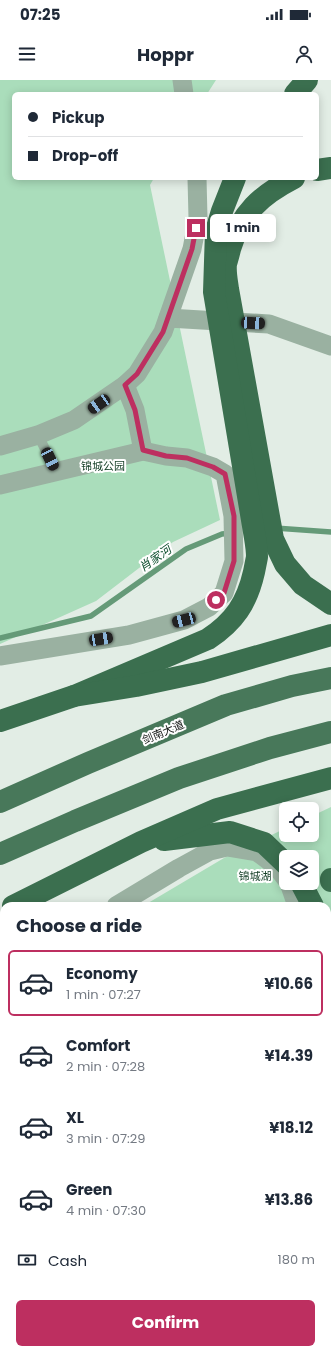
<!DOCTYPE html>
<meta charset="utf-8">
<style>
body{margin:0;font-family:Poppins,"Noto Sans SC",sans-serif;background:#f2f2f3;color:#1f2937;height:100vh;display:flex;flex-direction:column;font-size:15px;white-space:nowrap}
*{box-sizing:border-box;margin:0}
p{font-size:13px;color:#747a83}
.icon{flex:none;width:22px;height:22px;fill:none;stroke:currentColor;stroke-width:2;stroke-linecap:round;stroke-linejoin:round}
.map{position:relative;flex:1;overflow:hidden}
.drawer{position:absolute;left:0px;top:822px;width:331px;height:452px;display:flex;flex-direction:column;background:#fff;border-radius:12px 12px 0 0;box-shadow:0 2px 10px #0003}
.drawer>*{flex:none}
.hud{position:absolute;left:12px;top:12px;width:307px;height:88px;border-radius:6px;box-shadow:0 2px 10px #0003;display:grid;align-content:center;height:88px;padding:0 16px;background:#fff}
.buttons{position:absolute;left:279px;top:722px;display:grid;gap:8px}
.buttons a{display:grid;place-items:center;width:40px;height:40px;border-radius:6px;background:#fff;box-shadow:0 2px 10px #0003;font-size:20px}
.end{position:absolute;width:18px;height:18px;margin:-9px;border:5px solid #bd2f60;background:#fff;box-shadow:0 0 0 2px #fff}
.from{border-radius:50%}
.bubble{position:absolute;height:28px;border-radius:6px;background:#fff;box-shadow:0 2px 10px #0003;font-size:13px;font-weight:700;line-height:28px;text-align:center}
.car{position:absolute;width:12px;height:24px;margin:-12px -6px;border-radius:5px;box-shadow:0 0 3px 1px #0007;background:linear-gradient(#222 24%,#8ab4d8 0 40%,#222 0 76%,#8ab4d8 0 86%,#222 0)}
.hud b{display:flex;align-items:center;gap:14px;height:38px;font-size:15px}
.hud b+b{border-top:1px solid #e0e1e3}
.hud i{width:10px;height:10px;background:#1f2937}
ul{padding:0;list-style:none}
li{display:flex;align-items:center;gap:12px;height:66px;margin:0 8px 6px;padding:0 8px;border:2px solid transparent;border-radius:6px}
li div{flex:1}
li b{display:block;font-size:15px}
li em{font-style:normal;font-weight:700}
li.selected{border-color:#bd2f60}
li>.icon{width:36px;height:36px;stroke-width:1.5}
h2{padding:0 16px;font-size:18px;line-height:48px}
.pay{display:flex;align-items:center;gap:10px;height:44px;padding:0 16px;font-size:15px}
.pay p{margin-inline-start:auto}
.action{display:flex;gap:8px;margin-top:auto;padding:8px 16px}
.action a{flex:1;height:46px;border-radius:6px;background:#bd2f60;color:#fff;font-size:16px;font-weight:700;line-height:46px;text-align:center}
.status{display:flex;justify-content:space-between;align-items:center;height:28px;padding:0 20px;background:#fff;direction:ltr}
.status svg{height:11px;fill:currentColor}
header{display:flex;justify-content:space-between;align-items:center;height:52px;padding:0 16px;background:#fff;font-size:18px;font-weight:700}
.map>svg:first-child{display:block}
.green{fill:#adb;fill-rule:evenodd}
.water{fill:#659a78}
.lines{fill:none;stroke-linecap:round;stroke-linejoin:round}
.stream{stroke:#659a78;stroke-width:5.5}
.path{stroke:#8e9690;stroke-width:2.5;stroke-dasharray:3 2;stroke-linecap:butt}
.service{stroke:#9ab1a1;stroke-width:10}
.minor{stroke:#9ab1a1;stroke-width:19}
.trunk{stroke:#48785a;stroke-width:22}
.motorway{stroke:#3b6f4f;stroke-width:22}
.route{stroke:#bd2f60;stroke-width:5}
.labels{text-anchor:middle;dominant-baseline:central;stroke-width:4;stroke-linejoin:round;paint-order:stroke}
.park-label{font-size:11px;fill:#153f27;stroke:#fff}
.street-label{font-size:11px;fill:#121513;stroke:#fff}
.water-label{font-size:12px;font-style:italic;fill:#094c2b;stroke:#fff}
</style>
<div class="status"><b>07:25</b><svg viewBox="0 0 49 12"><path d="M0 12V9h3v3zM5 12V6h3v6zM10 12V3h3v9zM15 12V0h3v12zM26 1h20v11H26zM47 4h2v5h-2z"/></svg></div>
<header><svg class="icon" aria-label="menu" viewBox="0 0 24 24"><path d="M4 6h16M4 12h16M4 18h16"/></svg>Hoppr<svg class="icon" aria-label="person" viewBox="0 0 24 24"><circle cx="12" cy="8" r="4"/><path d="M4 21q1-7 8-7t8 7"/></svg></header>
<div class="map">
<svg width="331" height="1274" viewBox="0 0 331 1274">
<rect width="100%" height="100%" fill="#e2ede5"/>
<!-- green -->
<g class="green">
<path d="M 0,0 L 216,0 L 207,14 L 14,14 L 14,98 L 154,98 L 150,105 L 220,440 L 173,462 L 96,521 L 0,564 Z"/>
<path d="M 331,727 L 331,1274 L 0,1274 L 0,901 L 4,900 L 4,1270 L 327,1270 L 327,826 L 143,826 L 224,778 L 286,748 L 286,755 L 312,755 L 312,736 ZM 286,777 L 312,777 L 312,803 L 286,803 Z"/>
</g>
<!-- water -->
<path class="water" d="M 4,1022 L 4,1270 L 327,1270 L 327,1178 L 331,1181 L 331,1274 L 0,1274 L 0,1028 Z"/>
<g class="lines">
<!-- stream -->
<g class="stream">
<path d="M 275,448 L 331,452"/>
<path d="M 0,558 L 91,536 L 186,469 L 222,454 L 231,453"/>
</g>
<!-- path -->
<g class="path">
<path d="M 0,963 L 4,959"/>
<path d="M 327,1112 L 331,1119"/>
</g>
<!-- service -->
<path class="service" d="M 38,355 L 56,391"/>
<!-- minor -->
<g class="minor">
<path d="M 182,0 L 184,14"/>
<path d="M 168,238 L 269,244 L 331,266"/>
<path d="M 125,305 L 135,330 L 143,371"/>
<path d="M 0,366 L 38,355 L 74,340 L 125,305 L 137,294 L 163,252 L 192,169 L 198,138 L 197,98"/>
<path d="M 0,405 L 143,371 L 166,376 L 187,378 L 213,387 L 225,394 L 233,436 L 234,481 L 224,513 L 209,527 L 184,540 L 129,555 L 0,576"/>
<path d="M 289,803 L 297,826"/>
<path d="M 116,826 L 179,788 L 210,771 L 227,767 L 257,772 L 276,786 L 286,799"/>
<path d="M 0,887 L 4,885"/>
<path d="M 327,972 L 331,996"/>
</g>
<!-- trunk -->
<g class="trunk">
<path d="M 0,722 L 88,683 L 226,625 L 292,606 L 331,598"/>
<path d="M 0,774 L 75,741 L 179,698 L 270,668 L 331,652"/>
</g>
<!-- motorway -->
<g class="motorway">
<path d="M 295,14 L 307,0"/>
<path d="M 317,90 L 331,88"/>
<path d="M 294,98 C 261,115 241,133 230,169 C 229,174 227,180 226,184 C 225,192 227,201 228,209 L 273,459 L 285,484 L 303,505 L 331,524"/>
<path d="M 74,616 L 208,559 C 234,542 247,523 254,492 C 255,487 256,482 257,477 C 257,471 256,464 255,458 L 214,212 L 216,151 L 222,131 L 235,98"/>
<path d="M 0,641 L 74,616 L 136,606 L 202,592 L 331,555"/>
<path d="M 164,760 L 230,752 L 264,763 L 286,784"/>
<path d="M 331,799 L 331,801"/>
<path d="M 301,803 L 313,826"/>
<path d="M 13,826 L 141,762 L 217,729 L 331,698"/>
<path d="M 327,885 L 331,902"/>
</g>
</g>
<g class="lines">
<!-- route -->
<path class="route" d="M 196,148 L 192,169 L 163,252 L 137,294 L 125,305 L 135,330 L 143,370 L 166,376 L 187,378 L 213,387 L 225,394 L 234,436 L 234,481 L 224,513 L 216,520"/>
</g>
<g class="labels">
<!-- park labels -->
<g class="park-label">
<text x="103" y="386">锦城公园</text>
<text x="255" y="796">锦城湖</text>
</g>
<!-- street labels -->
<g class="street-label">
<text transform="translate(163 652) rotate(-23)">剑南大道</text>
</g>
<!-- water labels -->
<g class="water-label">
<text transform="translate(155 478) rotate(-35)">肖家河</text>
</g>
</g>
</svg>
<div class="buttons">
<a><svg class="icon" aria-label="locate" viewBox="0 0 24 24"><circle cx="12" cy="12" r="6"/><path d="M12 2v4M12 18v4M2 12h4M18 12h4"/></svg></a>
<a><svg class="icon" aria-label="layers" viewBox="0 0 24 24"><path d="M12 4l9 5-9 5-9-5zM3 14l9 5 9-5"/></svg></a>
</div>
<i class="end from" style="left:216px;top:520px"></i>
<i class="end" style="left:196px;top:148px"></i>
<div class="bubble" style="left:210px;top:134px;width:66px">1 min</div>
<i class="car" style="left:253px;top:243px;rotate:93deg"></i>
<i class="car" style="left:99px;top:324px;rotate:236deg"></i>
<i class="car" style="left:50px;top:379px;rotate:154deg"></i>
<i class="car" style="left:184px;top:540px;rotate:255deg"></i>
<i class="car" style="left:101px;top:559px;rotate:81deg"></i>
<div class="hud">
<b><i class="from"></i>Pickup</b>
<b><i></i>Drop-off</b>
</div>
<section class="drawer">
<h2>Choose a ride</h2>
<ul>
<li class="selected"><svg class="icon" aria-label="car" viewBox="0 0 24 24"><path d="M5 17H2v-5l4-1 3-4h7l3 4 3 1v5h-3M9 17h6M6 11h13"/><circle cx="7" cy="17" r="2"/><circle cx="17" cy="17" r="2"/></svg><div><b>Economy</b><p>1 min · 07:27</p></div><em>¥10.66</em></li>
<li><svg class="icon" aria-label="car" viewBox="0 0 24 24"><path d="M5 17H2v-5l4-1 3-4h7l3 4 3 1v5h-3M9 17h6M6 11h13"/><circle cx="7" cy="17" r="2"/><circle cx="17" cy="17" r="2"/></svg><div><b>Comfort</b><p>2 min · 07:28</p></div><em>¥14.39</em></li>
<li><svg class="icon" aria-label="car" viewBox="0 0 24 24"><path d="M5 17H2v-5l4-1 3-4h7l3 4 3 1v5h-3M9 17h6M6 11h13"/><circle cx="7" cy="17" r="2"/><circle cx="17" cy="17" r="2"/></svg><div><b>XL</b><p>3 min · 07:29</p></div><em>¥18.12</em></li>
<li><svg class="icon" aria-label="car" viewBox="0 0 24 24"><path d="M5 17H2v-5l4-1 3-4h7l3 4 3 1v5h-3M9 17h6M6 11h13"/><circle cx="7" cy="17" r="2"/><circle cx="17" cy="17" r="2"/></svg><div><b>Green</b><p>4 min · 07:30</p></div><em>¥13.86</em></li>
</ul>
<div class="pay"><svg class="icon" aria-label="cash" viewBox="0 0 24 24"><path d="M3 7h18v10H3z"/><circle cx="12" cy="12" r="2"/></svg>Cash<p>180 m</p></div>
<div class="action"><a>Confirm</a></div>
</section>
</div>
